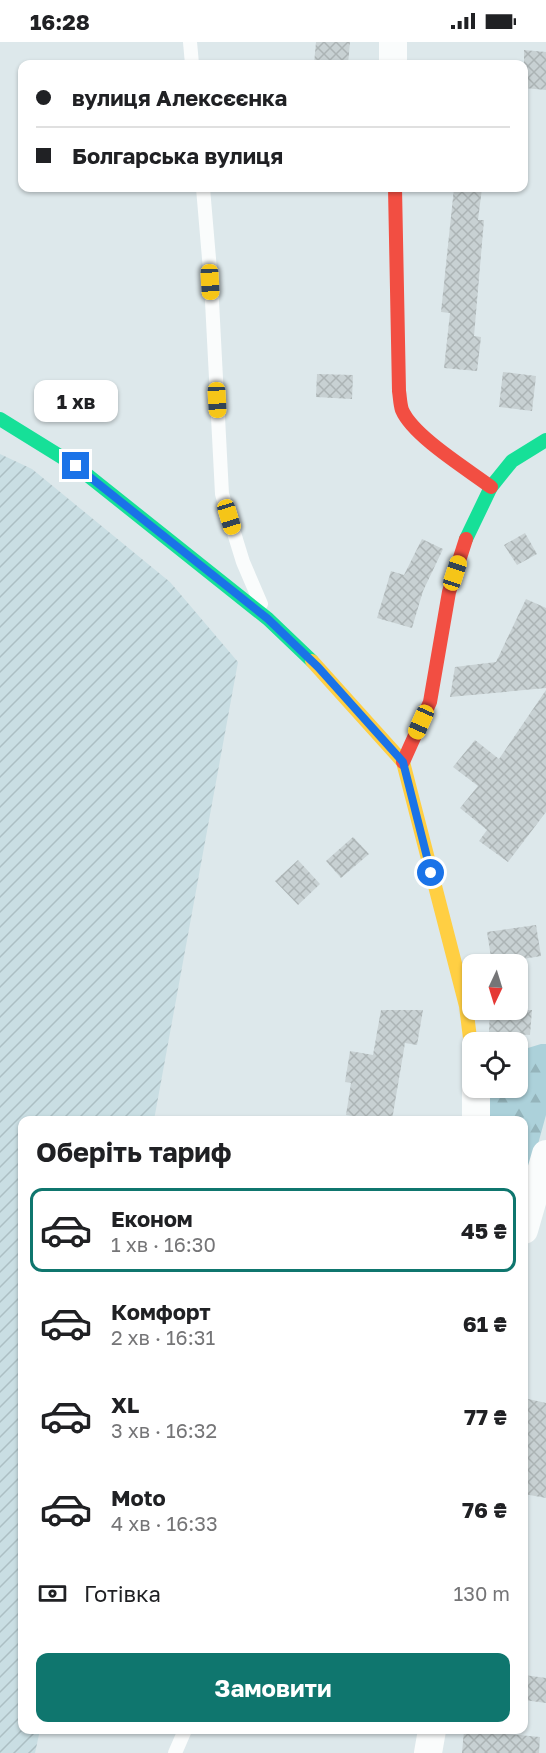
<!DOCTYPE html>
<html lang="uk">
<meta charset="utf-8">
<style>
body{margin:0;font-family:"Golos Text",sans-serif;background:#f6f6f6;color:#202124;height:100vh;display:flex;flex-direction:column;font-size:22px;white-space:nowrap}
*{box-sizing:border-box;margin:0}
p{font-size:20px;color:#757577}
.icon{flex:none;width:33px;height:33px;fill:none;stroke:currentColor;stroke-width:2;stroke-linecap:round;stroke-linejoin:round}
.map{position:relative;flex:1;overflow:hidden}
.drawer{position:absolute;left:18px;top:1074px;width:510px;height:618px;display:flex;flex-direction:column;background:#fff;border-radius:12px;box-shadow:0 2px 4px #0004}
.drawer>*{flex:none}
.guide{position:absolute;left:18px;top:18px;width:510px;height:132px;border-radius:12px;box-shadow:0 2px 4px #0004;display:grid;align-content:center;height:132px;padding:0 18px;background:#fff}
.needle{width:39px;rotate:184deg}
.fabs{position:absolute;left:462px;top:912px;display:grid;gap:12px}
.fabs a{display:grid;place-items:center;width:66px;height:66px;border-radius:12px;background:#fff;box-shadow:0 2px 4px #0004;font-size:30px}
.end{position:absolute;width:27px;height:27px;margin:-14px;border:8px solid #1a73e8;background:#fff;box-shadow:0 0 0 3px #fff}
.from{border-radius:50%}
.bubble{position:absolute;height:42px;border-radius:12px;background:#fff;box-shadow:0 2px 4px #0004;font-size:20px;font-weight:700;line-height:42px;text-align:center}
.car{position:absolute;width:18px;height:36px;margin:-18px -9px;border-radius:8px;box-shadow:0 0 4px 2px #0007;background:linear-gradient(#f5c518 24%,#345 0 40%,#f5c518 0 76%,#345 0 86%,#f5c518 0)}
.guide b{display:flex;align-items:center;gap:21px;height:57px;font-size:22px}
.guide b+b{border-top:2px solid #e0e0e0}
.guide i{width:15px;height:15px;background:#202124}
ul{padding:0;list-style:none}
li{display:flex;align-items:center;gap:18px;height:84px;margin:0 12px 9px;padding:0 6px;border:3px solid transparent;border-radius:12px}
li div{flex:1}
li b{display:block;font-size:22px}
li em{font-style:normal;font-weight:700}
li.selected{border-color:#0f766e}
li>.icon{width:54px;height:54px;stroke-width:1.5}
h2{padding:0 18px;font-size:27px;line-height:72px}
.pay{display:flex;align-items:center;gap:15px;height:66px;padding:0 18px;font-size:22px}
.pay p{margin-inline-start:auto}
.cta{display:flex;gap:12px;margin-top:auto;padding:12px 18px}
.cta a{flex:1;height:69px;border-radius:12px;background:#0f766e;color:#fff;font-size:24px;font-weight:700;line-height:69px;text-align:center}
.status{display:flex;justify-content:space-between;align-items:center;height:42px;padding:0 30px;background:#fff;direction:ltr}
.status svg{height:16px;fill:currentColor}
.map>svg:first-child{display:block}
.industrial{fill:url(#industrial-furrows)}
.forest{fill:url(#forest-firs)}
.building{fill:url(#building-cross-hatch)}
.lines{fill:none;stroke-linecap:round;stroke-linejoin:round}
.lane{stroke:#fafcfc;stroke-width:14}
.street{stroke:#fafcfc;stroke-width:28}
.fast{stroke:#16e098;stroke-width:14}
.slow{stroke:#ffcf43;stroke-width:14}
.jam{stroke:#f24e42;stroke-width:14}
.route{stroke:#1a73e8;stroke-width:8}
</style>
<div class="status"><b>16:28</b><svg viewBox="0 0 49 12"><path d="M0 12V9h3v3zM5 12V6h3v6zM10 12V3h3v9zM15 12V0h3v12zM26 1h20v11H26zM47 4h2v5h-2z"/></svg></div>
<div class="map">
<svg width="546" height="1711" viewBox="0 0 546 1711">
<defs>
<pattern id="industrial-furrows" width="10" height="10" patternUnits="userSpaceOnUse" patternTransform="scale(1.5)"><rect width="10" height="10" fill="#c9dee3"/><path d="M-1 1l2-2M0 10L10 0M9 11l2-2" fill="none" stroke="#acbfc3"/></pattern>
<pattern id="forest-firs" width="22" height="20" patternUnits="userSpaceOnUse" patternTransform="scale(1.5)"><rect width="22" height="20" fill="#acd1da"/><path d="M5 1l3.5 6h-7zM16 11l3.5 6h-7z" fill="#94b4bb"/></pattern>
<pattern id="building-cross-hatch" width="8" height="8" patternUnits="userSpaceOnUse" patternTransform="scale(1.5)"><rect width="8" height="8" fill="#c8d1d3"/><path d="M0 0l8 8M0 8l8-8" fill="none" stroke="#acb4b5"/></pattern>
</defs>
<rect width="100%" height="100%" fill="#dde8eb"/>
<!-- industrial -->
<path class="industrial" d="M 0,412 L 32,427 L 170,540 L 238,620 L 154,1078 L 22,1078 L 22,1688 L 40,1688 L 35,1711 L 0,1711 Z"/>
<!-- forest -->
<path class="forest" d="M 541,1002 L 546,1002 L 546,1073 L 524,1153 L 524,1078 L 487,1078 L 486,1046 L 518,1046 L 518,1009 Z"/>
<!-- building -->
<g class="building">
<path d="M 316,0 L 350,0 L 348,22 L 314,22 Z"/>
<path d="M 524,8 L 546,10 L 546,48 L 524,46 Z"/>
<path d="M 454,146 L 482,146 L 478,178 L 484,178 L 474,294 L 481,295 L 477,329 L 444,326 L 450,271 L 441,270 Z"/>
<path d="M 503,330 L 536,334 L 532,369 L 499,365 Z"/>
<path d="M 317,332 L 353,333 L 352,357 L 316,355 Z"/>
<path d="M 525,491 L 537,512 L 517,523 L 504,503 Z"/>
<path d="M 422,497 L 443,507 L 423,549 L 412,586 L 377,576 L 391,529 L 404,533 Z"/>
<path d="M 526,557 L 546,566 L 546,646 L 450,655 L 455,625 L 496,620 Z"/>
<path d="M 546,648 L 546,770 L 508,820 L 479,799 L 487,788 L 460,766 L 478,744 L 453,725 L 475,698 L 499,717 Z"/>
<path d="M 353,795 L 369,812 L 341,836 L 326,819 Z"/>
<path d="M 298,818 L 320,842 L 298,863 L 275,839 Z"/>
<path d="M 536,883 L 541,914 L 492,922 L 487,890 Z"/>
<path d="M 381,968 L 423,968 L 417,1003 L 405,1001 L 392,1078 L 378,1078 L 346,1073 L 351,1041 L 345,1040 L 350,1009 L 373,1013 Z"/>
<path d="M 490,968 L 532,968 L 530,993 L 489,990 Z"/>
<path d="M 524,1356 L 546,1361 L 546,1456 L 524,1452 Z"/>
<path d="M 524,1633 L 546,1636 L 546,1661 L 524,1658 Z"/>
<path d="M 464,1688 L 540,1695 L 539,1711 L 462,1711 Z"/>
</g>
<g class="lines">
<!-- lane -->
<g class="lane">
<path d="M 190,0 L 192,22"/>
<path d="M 203,146 L 211,240 L 222,452 L 243,520 L 261,562"/>
<path d="M 175,1711 L 185,1688"/>
</g>
<!-- street -->
<g class="street">
<path d="M 393,0 L 393,22"/>
<path d="M 476,1046 L 476,1078"/>
<path d="M 524,1188 L 546,1112"/>
<path d="M 428,1711 L 432,1688"/>
</g>
<!-- fast -->
<g class="fast">
<path d="M 0,377 L 76,424 L 268,577 L 312,619"/>
<path d="M 466,497 L 491,445 L 512,419 L 546,398"/>
</g>
<!-- slow -->
<path class="slow" d="M 312,619 L 403,720 L 466,964 L 472,1012"/>
<!-- jam -->
<g class="jam">
<path d="M 395,146 L 399,349 C 400,355 400,362 402,368 C 413,394 467,427 491,445"/>
<path d="M 403,720 L 430,660 L 449,550 L 466,497"/>
</g>
</g>
<g class="lines">
<!-- route -->
<path class="route" d="M 76,424 L 268,577 L 318,625 L 403,720 L 431,831"/>
</g>
</svg>
<div class="fabs">
<a><svg class="needle" viewBox="-14 -14 28 28"><path d="M0-13l5 13h-10z" fill="#e53935"/><path d="M0 13l5-13h-10z" fill="#757577"/></svg></a>
<a><svg class="icon" aria-label="locate" viewBox="0 0 24 24"><circle cx="12" cy="12" r="6"/><path d="M12 2v4M12 18v4M2 12h4M18 12h4"/></svg></a>
</div>
<i class="end from" style="left:431px;top:831px"></i>
<i class="end" style="left:76px;top:424px"></i>
<div class="bubble" style="left:34px;top:338px;width:84px">1 хв</div>
<i class="car" style="left:210px;top:240px;rotate:177deg"></i>
<i class="car" style="left:217px;top:358px;rotate:177deg"></i>
<i class="car" style="left:229px;top:475px;rotate:163deg"></i>
<i class="car" style="left:455px;top:531px;rotate:18deg"></i>
<i class="car" style="left:421px;top:680px;rotate:204deg"></i>
<div class="guide">
<b><i class="from"></i>вулиця Алексєєнка</b>
<b><i></i>Болгарська вулиця</b>
</div>
<section class="drawer">
<h2>Оберіть тариф</h2>
<ul>
<li class="selected"><svg class="icon" aria-label="car" viewBox="0 0 24 24"><path d="M5 17H2v-5l4-1 3-4h7l3 4 3 1v5h-3M9 17h6M6 11h13"/><circle cx="7" cy="17" r="2"/><circle cx="17" cy="17" r="2"/></svg><div><b>Економ</b><p>1 хв · 16:30</p></div><em>45 ₴</em></li>
<li><svg class="icon" aria-label="car" viewBox="0 0 24 24"><path d="M5 17H2v-5l4-1 3-4h7l3 4 3 1v5h-3M9 17h6M6 11h13"/><circle cx="7" cy="17" r="2"/><circle cx="17" cy="17" r="2"/></svg><div><b>Комфорт</b><p>2 хв · 16:31</p></div><em>61 ₴</em></li>
<li><svg class="icon" aria-label="car" viewBox="0 0 24 24"><path d="M5 17H2v-5l4-1 3-4h7l3 4 3 1v5h-3M9 17h6M6 11h13"/><circle cx="7" cy="17" r="2"/><circle cx="17" cy="17" r="2"/></svg><div><b>XL</b><p>3 хв · 16:32</p></div><em>77 ₴</em></li>
<li><svg class="icon" aria-label="car" viewBox="0 0 24 24"><path d="M5 17H2v-5l4-1 3-4h7l3 4 3 1v5h-3M9 17h6M6 11h13"/><circle cx="7" cy="17" r="2"/><circle cx="17" cy="17" r="2"/></svg><div><b>Moto</b><p>4 хв · 16:33</p></div><em>76 ₴</em></li>
</ul>
<div class="pay"><svg class="icon" aria-label="cash" viewBox="0 0 24 24"><path d="M3 7h18v10H3z"/><circle cx="12" cy="12" r="2"/></svg>Готівка<p>130 m</p></div>
<div class="cta"><a>Замовити</a></div>
</section>
</div>
